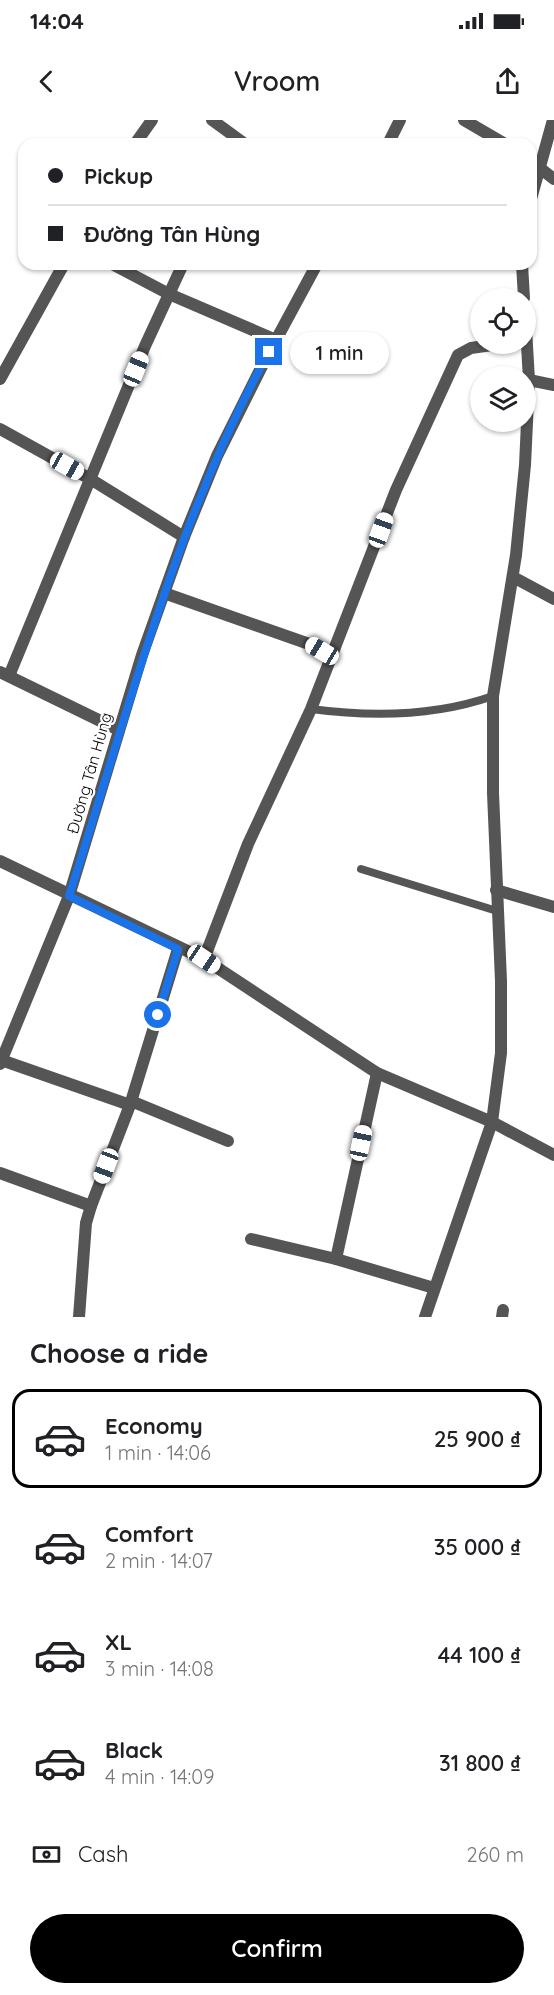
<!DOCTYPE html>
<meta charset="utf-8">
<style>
body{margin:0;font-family:Quicksand,sans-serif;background:#f2f2f2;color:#202124;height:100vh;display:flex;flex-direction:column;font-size:22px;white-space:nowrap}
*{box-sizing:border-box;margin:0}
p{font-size:20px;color:#757577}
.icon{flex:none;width:33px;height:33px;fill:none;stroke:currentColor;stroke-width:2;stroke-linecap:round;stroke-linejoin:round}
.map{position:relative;height:1197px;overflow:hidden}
.details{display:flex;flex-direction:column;background:#fff;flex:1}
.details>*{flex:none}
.guide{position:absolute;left:18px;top:18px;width:519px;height:132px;border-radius:18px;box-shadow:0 2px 4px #0004;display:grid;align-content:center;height:132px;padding:0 30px;background:#fff}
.buttons{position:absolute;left:470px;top:168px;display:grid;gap:12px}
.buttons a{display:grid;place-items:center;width:66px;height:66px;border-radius:50%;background:#fff;box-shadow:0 2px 4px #0004;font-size:30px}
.end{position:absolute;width:27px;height:27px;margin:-14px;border:8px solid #1a73e8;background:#fff;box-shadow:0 0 0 3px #fff}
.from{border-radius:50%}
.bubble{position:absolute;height:42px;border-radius:21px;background:#fff;box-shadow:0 2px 4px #0004;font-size:20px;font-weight:600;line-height:42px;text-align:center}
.car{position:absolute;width:18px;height:36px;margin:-18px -9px;border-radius:8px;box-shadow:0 0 4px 2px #0007;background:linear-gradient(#fff 24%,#345 0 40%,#fff 0 76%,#345 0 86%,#fff 0)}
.guide b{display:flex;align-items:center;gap:21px;height:57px;font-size:22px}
.guide b+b{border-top:2px solid #e0e0e0}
.guide i{width:15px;height:15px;background:#202124}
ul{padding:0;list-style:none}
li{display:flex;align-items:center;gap:18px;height:99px;margin:0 12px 9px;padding:0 18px;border:3px solid transparent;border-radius:18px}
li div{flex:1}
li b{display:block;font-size:22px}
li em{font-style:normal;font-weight:600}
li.on{border-color:#000}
li>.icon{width:54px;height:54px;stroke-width:1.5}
h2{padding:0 30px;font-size:27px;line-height:72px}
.pay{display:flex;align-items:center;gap:15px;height:66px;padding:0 30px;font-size:22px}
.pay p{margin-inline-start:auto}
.primary-button{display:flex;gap:12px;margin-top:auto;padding:12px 30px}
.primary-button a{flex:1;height:69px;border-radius:36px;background:#000;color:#fff;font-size:24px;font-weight:600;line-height:69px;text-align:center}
.status{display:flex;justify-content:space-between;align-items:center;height:42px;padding:0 30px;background:#fff;direction:ltr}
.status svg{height:16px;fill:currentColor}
header{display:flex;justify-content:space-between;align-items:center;height:78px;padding:0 30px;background:#fff;font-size:27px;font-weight:600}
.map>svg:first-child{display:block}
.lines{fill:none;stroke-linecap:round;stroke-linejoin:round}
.service{stroke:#555;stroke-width:8}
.minor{stroke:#555;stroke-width:12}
.route{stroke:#1a73e8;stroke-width:8}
.labels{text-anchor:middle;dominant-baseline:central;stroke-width:4.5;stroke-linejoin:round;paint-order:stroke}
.street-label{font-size:16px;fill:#000;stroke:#fff}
</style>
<div class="status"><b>14:04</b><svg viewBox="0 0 49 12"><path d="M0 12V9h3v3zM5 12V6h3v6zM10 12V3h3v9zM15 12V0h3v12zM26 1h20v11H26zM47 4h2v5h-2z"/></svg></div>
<header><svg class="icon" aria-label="back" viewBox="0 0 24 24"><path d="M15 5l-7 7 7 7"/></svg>Vroom<svg class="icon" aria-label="share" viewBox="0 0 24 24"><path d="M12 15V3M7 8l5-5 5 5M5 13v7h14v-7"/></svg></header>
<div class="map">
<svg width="554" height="1197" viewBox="0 0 554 1197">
<rect width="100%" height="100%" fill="#fff"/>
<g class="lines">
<!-- service -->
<g class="service">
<path d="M 311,589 C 371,597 436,596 493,576"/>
<path d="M 361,749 L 497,791"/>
</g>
<!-- minor -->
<g class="minor">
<path d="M 212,0 L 245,24"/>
<path d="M 464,0 L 505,24"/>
<path d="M 135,24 L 152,0"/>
<path d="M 388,24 L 400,0"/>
<path d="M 531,41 L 554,59"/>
<path d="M 531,79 L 553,0"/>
<path d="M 112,144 L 169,174 L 276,220"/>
<path d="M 522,144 L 524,178"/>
<path d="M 0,259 L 64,144"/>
<path d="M 529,260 L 554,265"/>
<path d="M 0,309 L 92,360 L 184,417"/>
<path d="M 513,457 L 554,479"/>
<path d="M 164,473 L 312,525 L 332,538"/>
<path d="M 0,552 L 119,610"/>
<path d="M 9,556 L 145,226 L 183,144"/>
<path d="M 0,741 L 204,839 L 377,953 L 492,1002 L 554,1035"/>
<path d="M 496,770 L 554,787"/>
<path d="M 204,839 L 248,724 L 311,589 L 396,370 L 458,235 L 471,228 L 499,224"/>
<path d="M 1,940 L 130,985"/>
<path d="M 0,944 L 69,776 L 142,535 L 184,417 L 217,336 L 263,244 L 317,144"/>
<path d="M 131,981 L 228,1021"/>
<path d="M 0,1053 L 91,1086"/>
<path d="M 251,1119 L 336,1139 L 434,1168"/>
<path d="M 336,1139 L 377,953"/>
<path d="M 79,1197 L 86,1103 L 91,1086 L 130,985 L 178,829"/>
<path d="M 425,1197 L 492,1002 L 501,933 L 501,861 L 493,673 L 493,576 L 516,435 L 525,345 L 529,260 L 525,191"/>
<path d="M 502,1197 L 503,1190"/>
</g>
</g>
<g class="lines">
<!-- route -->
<path class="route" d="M 158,895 L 178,829 L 69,776 C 129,591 174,403 269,232"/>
</g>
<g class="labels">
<!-- street labels -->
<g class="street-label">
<text transform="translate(89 653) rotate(-74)">Đường Tân Hùng</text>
</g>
</g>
</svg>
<div class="buttons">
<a><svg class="icon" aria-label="locate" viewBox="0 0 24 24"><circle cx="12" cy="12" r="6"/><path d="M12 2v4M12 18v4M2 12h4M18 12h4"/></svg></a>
<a><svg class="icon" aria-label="layers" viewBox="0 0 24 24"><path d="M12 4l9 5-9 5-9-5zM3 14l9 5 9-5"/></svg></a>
</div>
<i class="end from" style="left:158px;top:895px"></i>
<i class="end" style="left:269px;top:232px"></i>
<div class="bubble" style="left:290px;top:212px;width:99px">1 min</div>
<i class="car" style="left:136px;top:249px;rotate:22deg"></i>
<i class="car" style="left:67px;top:346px;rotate:119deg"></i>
<i class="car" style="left:381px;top:410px;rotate:20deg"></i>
<i class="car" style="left:322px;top:531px;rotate:301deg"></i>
<i class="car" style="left:204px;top:839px;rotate:124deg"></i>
<i class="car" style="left:361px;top:1023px;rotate:12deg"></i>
<i class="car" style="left:106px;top:1046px;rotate:201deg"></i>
<div class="guide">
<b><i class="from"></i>Pickup</b>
<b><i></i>Đường Tân Hùng</b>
</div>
</div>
<section class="details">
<h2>Choose a ride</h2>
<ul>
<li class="on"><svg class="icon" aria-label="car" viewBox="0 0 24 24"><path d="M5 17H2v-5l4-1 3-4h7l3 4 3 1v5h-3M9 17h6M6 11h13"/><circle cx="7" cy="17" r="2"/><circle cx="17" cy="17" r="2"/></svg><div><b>Economy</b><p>1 min · 14:06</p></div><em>25 900 ₫</em></li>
<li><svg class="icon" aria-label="car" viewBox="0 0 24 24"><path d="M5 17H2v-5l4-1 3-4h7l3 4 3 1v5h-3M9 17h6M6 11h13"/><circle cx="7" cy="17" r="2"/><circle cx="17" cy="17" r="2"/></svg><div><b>Comfort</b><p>2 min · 14:07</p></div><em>35 000 ₫</em></li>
<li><svg class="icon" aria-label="car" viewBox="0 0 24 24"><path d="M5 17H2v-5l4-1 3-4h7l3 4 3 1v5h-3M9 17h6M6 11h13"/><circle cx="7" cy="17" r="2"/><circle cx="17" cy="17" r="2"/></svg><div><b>XL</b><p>3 min · 14:08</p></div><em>44 100 ₫</em></li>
<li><svg class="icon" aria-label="car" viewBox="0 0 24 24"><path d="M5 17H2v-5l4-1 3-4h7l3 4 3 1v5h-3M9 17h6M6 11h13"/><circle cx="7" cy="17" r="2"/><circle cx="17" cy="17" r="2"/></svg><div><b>Black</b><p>4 min · 14:09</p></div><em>31 800 ₫</em></li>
</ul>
<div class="pay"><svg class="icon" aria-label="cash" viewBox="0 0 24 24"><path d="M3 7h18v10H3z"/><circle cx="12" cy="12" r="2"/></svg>Cash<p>260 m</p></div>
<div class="primary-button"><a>Confirm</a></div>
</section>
